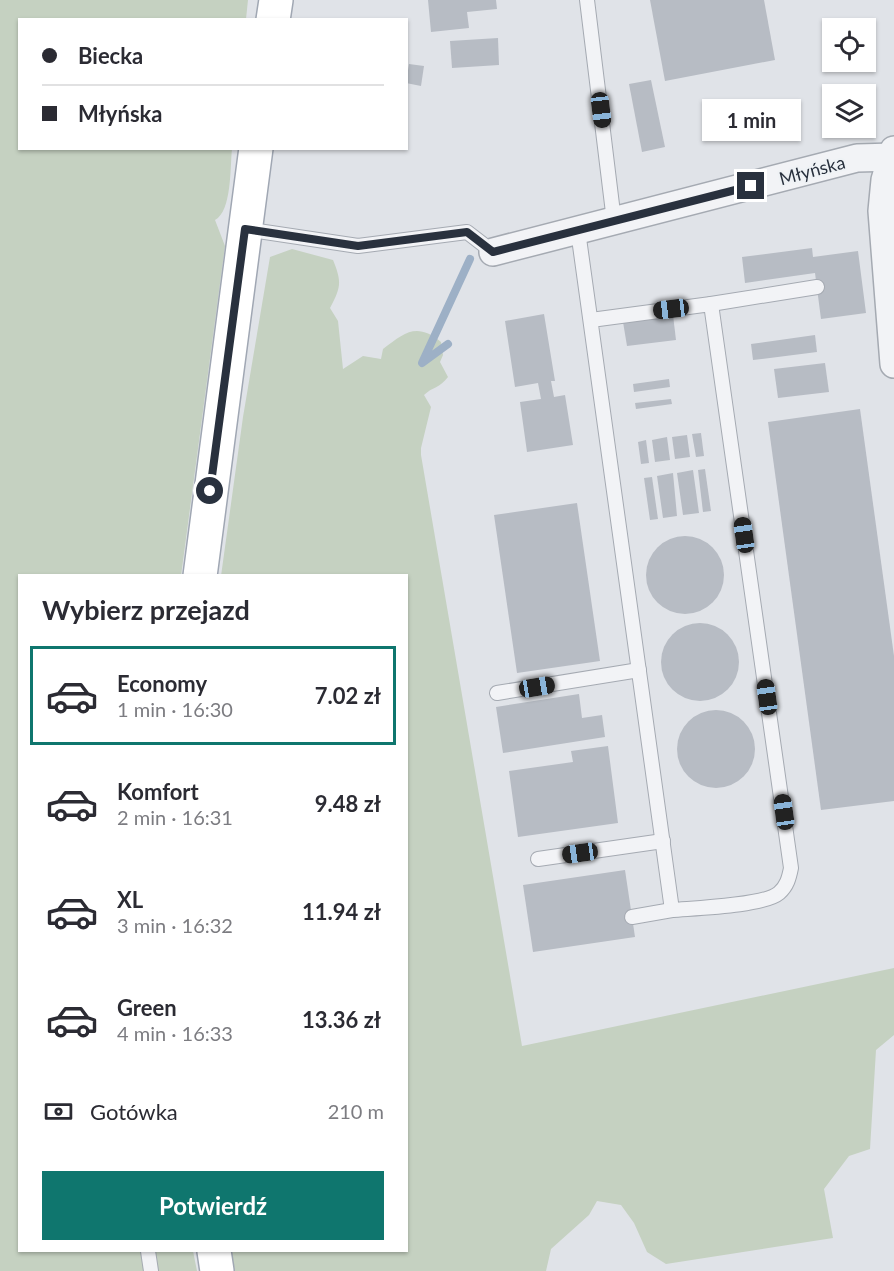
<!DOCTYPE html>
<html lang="pl">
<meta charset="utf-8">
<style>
body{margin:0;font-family:Lato,sans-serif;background:#f7f7f7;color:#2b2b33;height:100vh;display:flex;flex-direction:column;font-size:22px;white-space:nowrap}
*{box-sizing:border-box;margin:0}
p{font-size:20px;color:#7c7c81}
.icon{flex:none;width:33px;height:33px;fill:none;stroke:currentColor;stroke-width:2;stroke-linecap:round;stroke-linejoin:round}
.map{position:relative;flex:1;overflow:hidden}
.drawer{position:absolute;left:18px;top:574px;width:390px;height:678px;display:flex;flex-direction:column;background:#fff;border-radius:0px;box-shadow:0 2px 4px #0004}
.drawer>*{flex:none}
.top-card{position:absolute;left:18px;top:18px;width:390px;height:132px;border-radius:0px;box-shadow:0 2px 4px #0004;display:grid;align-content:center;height:132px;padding:0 24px;background:#fff}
.buttons{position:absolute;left:822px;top:18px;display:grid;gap:12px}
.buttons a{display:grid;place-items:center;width:54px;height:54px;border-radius:0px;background:#fff;box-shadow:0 2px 4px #0004;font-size:30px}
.end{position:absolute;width:27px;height:27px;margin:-14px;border:8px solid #29313e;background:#fff;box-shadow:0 0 0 3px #fff}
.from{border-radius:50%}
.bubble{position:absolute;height:42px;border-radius:0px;background:#fff;box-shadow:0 2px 4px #0004;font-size:20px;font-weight:700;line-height:42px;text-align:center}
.car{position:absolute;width:18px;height:36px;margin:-18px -9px;border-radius:8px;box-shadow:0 0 4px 2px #0007;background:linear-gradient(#222 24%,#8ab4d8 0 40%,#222 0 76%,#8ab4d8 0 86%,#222 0)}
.top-card b{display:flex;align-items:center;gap:21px;height:57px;font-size:22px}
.top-card b+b{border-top:2px solid #e1e1e2}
.top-card i{width:15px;height:15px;background:#2b2b33}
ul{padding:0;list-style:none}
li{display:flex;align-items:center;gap:18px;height:99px;margin:0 12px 9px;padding:0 12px;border:3px solid transparent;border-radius:0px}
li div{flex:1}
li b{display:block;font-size:22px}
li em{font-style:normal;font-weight:700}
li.on{border-color:#0f766e}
li>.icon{width:54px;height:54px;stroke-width:1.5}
h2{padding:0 24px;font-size:27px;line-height:72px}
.pay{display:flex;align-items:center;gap:15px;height:66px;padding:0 24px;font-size:22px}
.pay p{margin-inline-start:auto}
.primary-button{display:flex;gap:12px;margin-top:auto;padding:12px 24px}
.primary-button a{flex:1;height:69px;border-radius:0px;background:#0f766e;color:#fff;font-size:24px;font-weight:700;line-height:69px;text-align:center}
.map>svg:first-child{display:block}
.green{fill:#c5d1c1}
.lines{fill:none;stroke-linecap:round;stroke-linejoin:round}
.stream{stroke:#9db0c6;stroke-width:8}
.building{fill:#b7bcc4}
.service-casing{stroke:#a5aab2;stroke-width:16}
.minor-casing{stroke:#a5aab2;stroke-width:30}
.primary-casing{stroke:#a0a7b3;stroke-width:36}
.service{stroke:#f2f3f6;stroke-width:14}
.minor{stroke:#f2f3f6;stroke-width:27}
.primary{stroke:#fff;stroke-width:33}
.route{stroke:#29313e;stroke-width:8}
.labels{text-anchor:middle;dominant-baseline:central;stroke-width:4.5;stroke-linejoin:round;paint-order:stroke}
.street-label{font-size:18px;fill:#29313e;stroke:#eff2f5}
</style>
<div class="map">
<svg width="894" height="1271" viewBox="0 0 894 1271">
<rect width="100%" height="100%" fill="#e0e3e8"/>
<!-- green -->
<g class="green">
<path d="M 0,0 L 248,0 L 246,19 L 20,20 L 20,148 L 232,149 C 230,167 232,211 215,220 L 225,246 L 181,576 L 20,576 L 20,1251 L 193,1251 L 197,1271 L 0,1271 Z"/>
<path d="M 292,249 L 333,260 C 342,282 341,287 330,308 L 338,321 L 343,369 L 363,356 L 381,359 L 383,349 C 405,332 417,322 441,342 L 443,355 L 440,362 L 448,377 C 440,388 432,387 424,395 L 431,407 L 421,448 L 421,455 L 522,1046 L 894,968 L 894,1035 L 876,1050 L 870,1149 L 849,1156 L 824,1189 L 833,1238 L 666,1264 L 647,1252 L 634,1223 L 621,1205 L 597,1201 L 589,1215 L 551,1249 L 546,1271 L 235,1271 L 231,1251 L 406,1251 L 406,576 L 221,576 L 243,417 L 270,257 Z"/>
</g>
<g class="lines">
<!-- stream -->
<path class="stream" d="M 448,344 L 422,363 L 470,259"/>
</g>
<!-- building -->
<g class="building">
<path d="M 428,0 L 496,0 L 497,9 L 467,12 L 469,28 L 431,32 Z"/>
<path d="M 650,0 L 764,0 L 775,60 L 665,81 Z"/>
<path d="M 498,38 L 499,65 L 452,68 L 450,41 Z"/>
<path d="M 409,64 L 424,66 L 421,86 L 406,83 Z"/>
<path d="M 651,80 L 665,147 L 642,152 L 629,84 Z"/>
<path d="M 812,248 L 813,257 L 858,251 L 866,313 L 821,319 L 815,273 L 745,283 L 742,257 Z"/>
<path d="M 544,314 L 555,381 L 551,381 L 554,397 L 565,395 L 573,445 L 527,452 L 520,402 L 541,399 L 538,383 L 515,387 L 505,321 Z"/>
<path d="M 673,315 L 676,340 L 627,346 L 623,322 Z"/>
<path d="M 815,335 L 817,352 L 753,360 L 751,344 Z"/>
<path d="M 825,363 L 829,392 L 778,398 L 774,369 Z"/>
<path d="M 669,379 L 670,387 L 634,392 L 633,384 Z"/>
<path d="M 671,399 L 672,404 L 636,409 L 635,403 Z"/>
<path d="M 860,409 L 894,656 L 894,801 L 821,810 L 768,422 Z"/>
<path d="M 701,433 L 704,456 L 696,457 L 692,434 Z"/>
<path d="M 687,435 L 690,457 L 675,459 L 672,437 Z"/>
<path d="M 667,437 L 670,460 L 655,462 L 652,440 Z"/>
<path d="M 646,440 L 649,463 L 641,464 L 638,442 Z"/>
<path d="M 705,469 L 711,511 L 703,512 L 698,470 Z"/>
<path d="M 693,470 L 699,513 L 683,515 L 677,473 Z"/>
<path d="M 673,473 L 677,516 L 663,518 L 657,476 Z"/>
<path d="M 652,477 L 658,519 L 650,520 L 644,478 Z"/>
<path d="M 577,503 L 600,661 L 517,673 L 494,515 Z"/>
<circle cx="685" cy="575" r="39"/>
<circle cx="700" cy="662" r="39"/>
<path d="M 579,694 L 582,718 L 602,715 L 605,737 L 503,753 L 496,707 Z"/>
<circle cx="716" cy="749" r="39"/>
<path d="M 608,746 L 618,823 L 518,837 L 509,771 L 573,762 L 571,751 Z"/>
<path d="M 625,870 L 635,937 L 533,952 L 523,885 Z"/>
</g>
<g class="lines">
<defs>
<g id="service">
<path d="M 587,0 L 614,221"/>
<path d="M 245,229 L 358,246 L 467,232 L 493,252"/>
<path d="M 578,231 L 672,910 C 695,908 764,906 779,893 C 787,886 789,878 791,868 L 711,304 L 591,320"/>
<path d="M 711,304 L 817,287"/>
<path d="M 497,693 L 639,670"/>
<path d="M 538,859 L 663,841"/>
<path d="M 632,917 L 672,910"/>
<path d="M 148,1251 L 151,1271"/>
</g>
<g id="minor">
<path d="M 894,150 L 885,180 L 882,211 L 894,364"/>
<path d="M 493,252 L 857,158 L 894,157"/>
</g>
<g id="primary">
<path d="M 273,20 L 276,0"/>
<path d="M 200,576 L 256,148"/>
<path d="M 214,1251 L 217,1271"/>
</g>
</defs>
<!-- service casing -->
<use href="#service" class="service-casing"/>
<!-- minor casing -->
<use href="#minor" class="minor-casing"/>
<!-- primary casing -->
<use href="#primary" class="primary-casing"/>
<!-- service -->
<use href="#service" class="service"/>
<!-- minor -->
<use href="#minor" class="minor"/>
<!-- primary -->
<use href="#primary" class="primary"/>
</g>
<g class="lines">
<!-- route -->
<path class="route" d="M 210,491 L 245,229 L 358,246 L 467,232 L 493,252 L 751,186"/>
</g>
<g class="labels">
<!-- street labels -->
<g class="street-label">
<text transform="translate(812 170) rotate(-15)">Młyńska</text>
</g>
</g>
</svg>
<div class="buttons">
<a><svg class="icon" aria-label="locate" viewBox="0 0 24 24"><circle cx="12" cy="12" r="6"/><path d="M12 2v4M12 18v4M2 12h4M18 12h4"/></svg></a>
<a><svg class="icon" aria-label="layers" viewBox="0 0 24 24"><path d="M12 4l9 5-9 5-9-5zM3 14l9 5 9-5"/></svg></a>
</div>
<i class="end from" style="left:210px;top:491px"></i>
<i class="end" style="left:751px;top:186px"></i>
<div class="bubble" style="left:702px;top:99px;width:99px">1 min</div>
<i class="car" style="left:601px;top:110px;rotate:173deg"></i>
<i class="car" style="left:671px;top:309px;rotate:263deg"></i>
<i class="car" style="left:744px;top:535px;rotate:352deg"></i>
<i class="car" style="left:537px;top:687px;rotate:81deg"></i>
<i class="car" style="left:767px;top:697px;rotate:352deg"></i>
<i class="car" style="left:784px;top:812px;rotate:352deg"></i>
<i class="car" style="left:580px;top:853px;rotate:262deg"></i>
<div class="top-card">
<b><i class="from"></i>Biecka</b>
<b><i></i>Młyńska</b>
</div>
<section class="drawer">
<h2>Wybierz przejazd</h2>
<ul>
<li class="on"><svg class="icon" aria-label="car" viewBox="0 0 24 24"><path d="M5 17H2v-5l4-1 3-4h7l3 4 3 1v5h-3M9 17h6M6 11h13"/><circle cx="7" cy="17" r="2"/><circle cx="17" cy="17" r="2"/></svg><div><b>Economy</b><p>1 min · 16:30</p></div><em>7.02 zł</em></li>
<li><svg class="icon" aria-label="car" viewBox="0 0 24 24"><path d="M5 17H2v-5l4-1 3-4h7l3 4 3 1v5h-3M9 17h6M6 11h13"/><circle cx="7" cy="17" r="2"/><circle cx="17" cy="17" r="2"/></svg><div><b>Komfort</b><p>2 min · 16:31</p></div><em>9.48 zł</em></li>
<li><svg class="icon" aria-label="car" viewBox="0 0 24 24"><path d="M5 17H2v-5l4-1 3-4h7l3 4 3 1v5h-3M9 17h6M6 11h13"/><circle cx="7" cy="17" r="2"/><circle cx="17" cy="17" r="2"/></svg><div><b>XL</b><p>3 min · 16:32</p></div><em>11.94 zł</em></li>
<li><svg class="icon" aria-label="car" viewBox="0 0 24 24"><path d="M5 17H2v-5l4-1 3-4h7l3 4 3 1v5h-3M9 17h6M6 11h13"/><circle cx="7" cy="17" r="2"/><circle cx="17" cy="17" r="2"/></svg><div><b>Green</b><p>4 min · 16:33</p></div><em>13.36 zł</em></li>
</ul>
<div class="pay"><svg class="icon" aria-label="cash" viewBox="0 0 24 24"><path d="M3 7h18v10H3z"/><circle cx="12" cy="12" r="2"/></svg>Gotówka<p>210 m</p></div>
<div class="primary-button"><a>Potwierdź</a></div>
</section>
</div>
